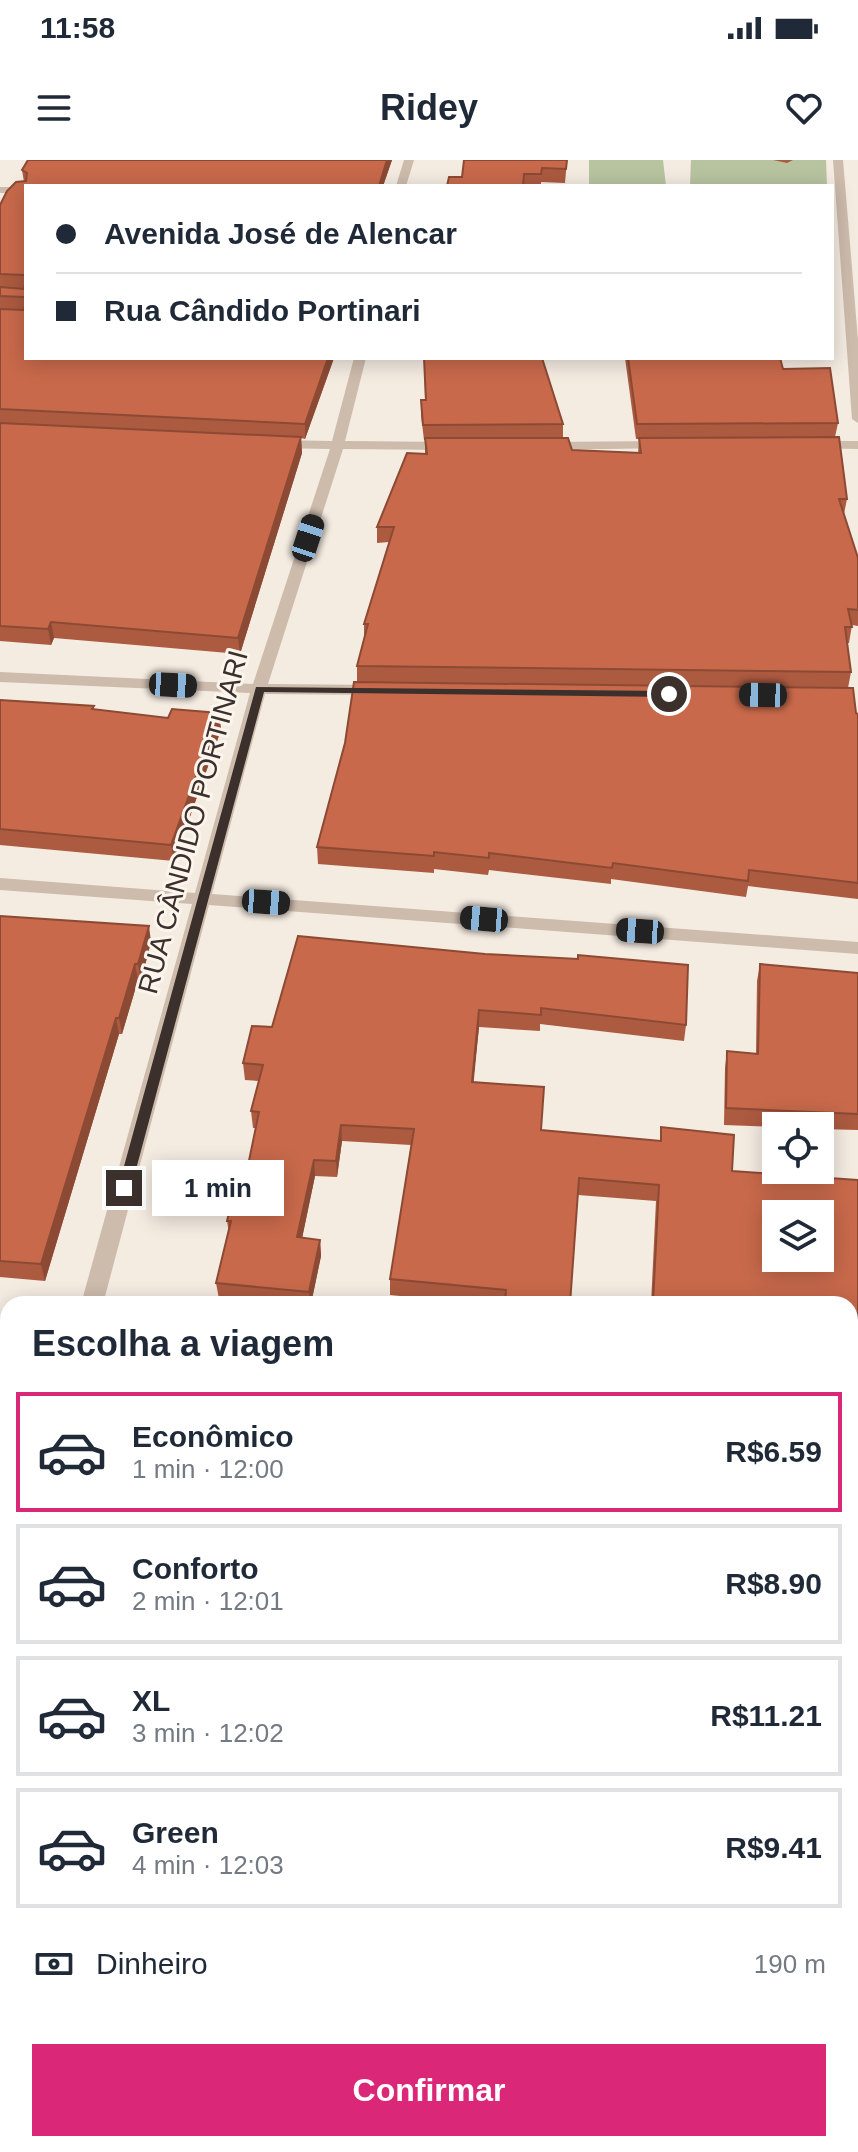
<!DOCTYPE html>
<html lang="pt">
<meta charset="utf-8">
<style>
body{margin:0;font-family:Arial,sans-serif;background:#f2f2f3;color:#1f2937;height:100vh;display:flex;flex-direction:column;font-size:30px;white-space:nowrap}
*{box-sizing:border-box;margin:0}
p{font-size:26px;color:#747a83}
.icon{flex:none;width:44px;height:44px;fill:none;stroke:currentColor;stroke-width:2;stroke-linecap:round;stroke-linejoin:round}
.map{position:relative;flex:1;overflow:hidden}
.drawer{position:absolute;left:0px;top:1136px;width:858px;height:856px;display:flex;flex-direction:column;background:#fff;border-radius:24px 24px 0 0;box-shadow:0 4px 20px #0003}
.drawer>*{flex:none}
.hud{position:absolute;left:24px;top:24px;width:810px;height:176px;border-radius:0px;box-shadow:0 4px 20px #0003;display:grid;align-content:center;height:176px;padding:0 32px;background:#fff}
.fabs{position:absolute;left:762px;top:952px;display:grid;gap:16px}
.fabs a{display:grid;place-items:center;width:72px;height:72px;border-radius:0px;background:#fff;box-shadow:0 4px 20px #0003;font-size:40px}
.end{position:absolute;width:36px;height:36px;margin:-18px;border:10px solid #3b302b;background:#fff;box-shadow:0 0 0 4px #fff}
.from{border-radius:50%}
.bubble{position:absolute;height:56px;border-radius:0px;background:#fff;box-shadow:0 4px 20px #0003;font-size:26px;font-weight:700;line-height:56px;text-align:center}
.car{position:absolute;width:24px;height:48px;margin:-24px -12px;border-radius:10px;box-shadow:0 0 6px 2px #0007;background:linear-gradient(#222 24%,#8ab4d8 0 40%,#222 0 76%,#8ab4d8 0 86%,#222 0)}
.hud b{display:flex;align-items:center;gap:28px;height:76px;font-size:30px}
.hud b+b{border-top:2px solid #e0e1e3}
.hud i{width:20px;height:20px;background:#1f2937}
ul{padding:0;list-style:none}
li{display:flex;align-items:center;gap:24px;height:120px;margin:0 16px 12px;padding:0 16px;border:4px solid #e0e1e3;border-radius:0px}
li div{flex:1}
li b{display:block;font-size:30px}
li em{font-style:normal;font-weight:700}
li.on{border-color:#db2777}
li>.icon{width:72px;height:72px;stroke-width:1.5}
h2{padding:0 32px;font-size:36px;line-height:96px}
.pay{display:flex;align-items:center;gap:20px;height:88px;padding:0 32px;font-size:30px}
.pay p{margin-inline-start:auto}
.button{display:flex;gap:16px;margin-top:auto;padding:16px 32px}
.button a{flex:1;height:92px;border-radius:0px;background:#db2777;color:#fff;font-size:32px;font-weight:700;line-height:92px;text-align:center}
.status{display:flex;justify-content:space-between;align-items:center;height:56px;padding:0 40px;background:#fff;direction:ltr}
.status svg{height:22px;fill:currentColor}
header{display:flex;justify-content:space-between;align-items:center;height:104px;padding:0 32px;background:#fff;font-size:36px;font-weight:700}
.map>svg:first-child{display:block}
.green{fill:#b8c4a0}
.lines{fill:none;stroke-linecap:round;stroke-linejoin:round}
.minor{fill:#cdbbac;fill-rule:evenodd}
.wall{fill:#ac5a40}
.shaded-wall{fill:#8c4a34}
.building{fill:#c8694b;stroke:#8c4a34;stroke-width:2;fill-rule:evenodd}
.route{fill:#3b302b}
.labels{text-anchor:middle;dominant-baseline:central;stroke-width:6;stroke-linejoin:round;paint-order:stroke}
.street-label{font-size:28px;fill:#3b302b;stroke:#fbf5ee}
</style>
<div class="status"><b>11:58</b><svg viewBox="0 0 49 12"><path d="M0 12V9h3v3zM5 12V6h3v6zM10 12V3h3v9zM15 12V0h3v12zM26 1h20v11H26zM47 4h2v5h-2z"/></svg></div>
<header><svg class="icon" aria-label="menu" viewBox="0 0 24 24"><path d="M4 6h16M4 12h16M4 18h16"/></svg>Ridey<svg class="icon" aria-label="heart" viewBox="0 0 24 24"><path d="M12 20l-8-8c-3-5 5-10 8-4 3-6 11-1 8 4z"/></svg></header>
<div class="map">
<svg width="858" height="1992" viewBox="0 0 858 1992">
<rect width="100%" height="100%" fill="#f4ebe1"/>
<!-- green -->
<g class="green">
<path d="M 589,0 L 663,0 L 666,26 L 589,26 Z"/>
<path d="M 691,0 L 826,0 L 827,26 L 690,26 Z"/>
</g>
<g class="lines">
<!-- minor -->
<g class="minor">
<path d="M 404,0 L 414,0 L 406,26 L 396,26 Z"/>
<path d="M 833,0 L 843,0 L 858,180 L 858,263 L 852,259 Z"/>
<rect x="0" y="27" width="26" height="6"/>
<path d="M 354,198 L 366,198 L 345,281 L 450,282 L 457,286 L 450,290 L 343,289 L 268,524 L 378,525 L 386,530 L 378,535 L 265,534 L 212,734 L 858,782 L 858,794 L 209,745 L 103,1144 L 81,1144 L 192,744 L 0,730 L 0,718 L 195,733 L 250,533 L 0,522 L 0,512 L 253,524 L 330,289 L 274,288 L 267,284 L 274,280 L 332,281 Z"/>
<path d="M 666,281 L 671,282 L 671,288 L 546,290 L 539,286 L 546,282 Z"/>
<path d="M 814,281 L 858,281 L 858,289 L 809,288 L 809,282 Z"/>
<path d="M 0,1175 L 8,1176 L 8,1194 L 0,1193 Z"/>
<path d="M 850,1240 L 858,1241 L 858,1259 L 850,1258 Z"/>
<path d="M 8,1427 L 8,1473 L 0,1476 L 0,1430 Z"/>
<path d="M 0,1913 L 8,1914 L 8,1942 L 0,1941 Z"/>
<path d="M 458,1984 L 550,1984 L 554,1992 L 462,1992 Z"/>
</g>
</g>
<!-- wall -->
<g class="wall">
<path d="M 28,0 L 392,0 L 383,26 L 26,26 L 26,198 L 334,198 L 305,279 L 301,278 L 302,293 L 240,494 L 54,478 L 51,485 L 0,481 L 0,45 L 24,22 L 22,10 Z"/>
<path d="M 567,0 L 565,23 L 541,22 L 541,26 L 447,26 L 462,17 Z"/>
<path d="M 773,0 L 793,0 L 787,3 Z"/>
<path d="M 424,198 L 563,264 L 563,278 L 572,290 L 638,293 L 639,279 L 636,279 L 625,198 L 780,198 L 783,209 L 838,263 L 835,277 L 847,339 L 844,354 L 858,398 L 858,466 L 852,465 L 849,483 L 847,483 L 851,512 L 848,528 L 856,553 L 858,554 L 858,739 L 748,726 L 746,737 L 611,719 L 611,724 L 489,710 L 488,715 L 434,709 L 434,713 L 318,704 L 317,687 L 345,583 L 357,522 L 357,506 L 364,478 L 364,464 L 389,382 L 377,383 L 377,367 L 425,294 L 425,280 L 424,280 L 421,255 L 421,240 L 425,240 Z"/>
<path d="M 0,540 L 168,558 L 219,553 L 221,570 L 174,701 L 0,685 Z"/>
<path d="M 0,756 L 151,782 L 141,821 L 138,820 L 122,874 L 119,874 L 45,1121 L 0,1117 Z"/>
<path d="M 298,776 L 686,865 L 684,881 L 540,864 L 540,871 L 479,867 L 473,922 L 541,970 L 660,981 L 661,967 L 732,1011 L 858,1020 L 858,1189 L 850,1189 L 850,1144 L 651,1144 L 656,1041 L 578,1035 L 570,1144 L 482,1144 L 390,1135 L 390,1119 L 411,985 L 342,981 L 337,1017 L 315,1016 L 302,1078 L 320,1080 L 321,1096 L 311,1144 L 270,1144 L 219,1139 L 216,1123 L 229,1073 L 227,1061 L 244,1025 L 256,968 L 253,968 L 251,951 L 259,921 L 245,920 L 243,903 L 272,867 Z"/>
<path d="M 760,804 L 858,813 L 858,970 L 820,969 L 820,966 L 776,967 L 724,965 L 725,908 L 727,891 L 756,894 L 757,821 Z"/>
<path d="M 850,1303 L 858,1303 L 858,1948 L 850,1947 L 850,1822 L 853,1782 L 850,1781 Z"/>
</g>
<!-- shaded-wall -->
<g class="shaded-wall">
<path d="M 387,0 L 392,0 L 383,26 L 379,26 Z"/>
<path d="M 328,198 L 334,198 L 305,279 L 305,264 Z"/>
<path d="M 301,277 L 302,293 L 240,494 L 238,478 Z"/>
<path d="M 51,462 L 54,478 L 51,485 L 48,469 Z"/>
<path d="M 219,553 L 221,570 L 174,701 L 171,685 Z"/>
<path d="M 149,766 L 151,782 L 141,821 L 138,804 Z"/>
<path d="M 135,804 L 138,820 L 122,874 L 119,858 Z"/>
<path d="M 479,850 L 479,867 L 472,939 L 472,922 Z"/>
<path d="M 116,858 L 119,874 L 45,1121 L 41,1104 Z"/>
<path d="M 341,965 L 342,981 L 337,1017 L 336,1001 Z"/>
<path d="M 314,1000 L 315,1016 L 299,1093 L 297,1077 Z"/>
<path d="M 320,1080 L 321,1096 L 311,1144 L 310,1144 L 309,1132 Z"/>
</g>
<!-- building -->
<g class="building">
<path d="M 28,0 L 387,0 L 379,26 L 26,26 L 26,117 L 24,115 L 0,114 L 0,45 L 7,31 L 16,22 L 26,21 L 27,13 L 22,10 Z"/>
<path d="M 464,0 L 567,0 L 566,9 L 542,8 L 541,14 L 524,14 L 523,26 L 447,26 L 449,17 L 462,17 Z"/>
<path d="M 26,120 L 26,139 L 24,137 L 0,136 L 0,127 L 24,129 Z"/>
<path d="M 26,142 L 26,198 L 328,198 L 305,264 L 0,249 L 0,149 L 24,150 Z"/>
<path d="M 424,198 L 542,198 L 563,264 L 423,265 L 421,240 L 426,240 Z"/>
<path d="M 628,198 L 780,198 L 783,209 L 830,208 L 838,263 L 637,264 Z"/>
<path d="M 0,263 L 301,277 L 238,478 L 51,462 L 48,469 L 0,466 Z"/>
<path d="M 839,277 L 847,339 L 839,339 L 858,398 L 858,450 L 848,449 L 852,467 L 845,467 L 851,512 L 357,506 L 368,464 L 364,464 L 394,367 L 377,367 L 407,293 L 427,294 L 425,278 L 568,278 L 572,290 L 641,293 L 639,278 Z"/>
<path d="M 354,522 L 853,528 L 856,553 L 858,554 L 858,723 L 749,710 L 748,721 L 613,703 L 612,708 L 489,693 L 489,698 L 434,692 L 434,696 L 317,687 L 345,583 Z"/>
<path d="M 0,540 L 94,546 L 92,549 L 168,558 L 172,549 L 219,553 L 171,685 L 0,669 Z"/>
<path d="M 0,756 L 149,766 L 138,804 L 135,804 L 119,858 L 116,858 L 41,1104 L 0,1101 Z"/>
<path d="M 298,776 L 485,794 L 578,799 L 578,795 L 688,805 L 686,865 L 541,848 L 541,855 L 479,850 L 472,922 L 544,927 L 541,970 L 661,981 L 661,967 L 734,975 L 732,1011 L 858,1020 L 858,1173 L 850,1172 L 850,1144 L 668,1144 L 653,1142 L 659,1025 L 579,1018 L 570,1144 L 528,1144 L 505,1142 L 506,1130 L 390,1119 L 414,969 L 341,965 L 336,1001 L 314,1000 L 297,1077 L 320,1080 L 309,1132 L 216,1123 L 231,1061 L 227,1061 L 236,1024 L 244,1025 L 259,952 L 251,951 L 263,905 L 243,903 L 252,866 L 272,867 ZM 776,1054 L 820,1054 L 820,1098 L 776,1098 Z"/>
<path d="M 760,804 L 858,813 L 858,954 L 726,948 L 727,891 L 758,894 Z"/>
<path d="M 850,1303 L 858,1303 L 858,1770 L 850,1768 Z"/>
<path d="M 858,1774 L 858,1937 L 850,1936 L 850,1851 L 853,1851 Z"/>
</g>
<!-- route -->
<path class="route" d="M 256,527 L 669,531 L 674,534 L 669,537 L 264,532 L 131,1028 L 124,1033 L 118,1028 Z"/>
<g class="labels">
<!-- street labels -->
<g class="street-label">
<text transform="translate(193 662) rotate(-75)">RUA CÂNDIDO PORTINARI</text>
</g>
</g>
</svg>
<div class="fabs">
<a><svg class="icon" aria-label="locate" viewBox="0 0 24 24"><circle cx="12" cy="12" r="6"/><path d="M12 2v4M12 18v4M2 12h4M18 12h4"/></svg></a>
<a><svg class="icon" aria-label="layers" viewBox="0 0 24 24"><path d="M12 4l9 5-9 5-9-5zM3 14l9 5 9-5"/></svg></a>
</div>
<i class="end from" style="left:669px;top:534px"></i>
<i class="end" style="left:124px;top:1028px"></i>
<div class="bubble" style="left:152px;top:1000px;width:132px">1 min</div>
<i class="car" style="left:308px;top:378px;rotate:18deg"></i>
<i class="car" style="left:173px;top:525px;rotate:93deg"></i>
<i class="car" style="left:763px;top:535px;rotate:271deg"></i>
<i class="car" style="left:266px;top:742px;rotate:94deg"></i>
<i class="car" style="left:484px;top:759px;rotate:275deg"></i>
<i class="car" style="left:640px;top:771px;rotate:274deg"></i>
<div class="hud">
<b><i class="from"></i>Avenida José de Alencar</b>
<b><i></i>Rua Cândido Portinari</b>
</div>
<section class="drawer">
<h2>Escolha a viagem</h2>
<ul>
<li class="on"><svg class="icon" aria-label="car" viewBox="0 0 24 24"><path d="M5 17H2v-5l4-1 3-4h7l3 4 3 1v5h-3M9 17h6M6 11h13"/><circle cx="7" cy="17" r="2"/><circle cx="17" cy="17" r="2"/></svg><div><b>Econômico</b><p>1 min · 12:00</p></div><em>R$6.59</em></li>
<li><svg class="icon" aria-label="car" viewBox="0 0 24 24"><path d="M5 17H2v-5l4-1 3-4h7l3 4 3 1v5h-3M9 17h6M6 11h13"/><circle cx="7" cy="17" r="2"/><circle cx="17" cy="17" r="2"/></svg><div><b>Conforto</b><p>2 min · 12:01</p></div><em>R$8.90</em></li>
<li><svg class="icon" aria-label="car" viewBox="0 0 24 24"><path d="M5 17H2v-5l4-1 3-4h7l3 4 3 1v5h-3M9 17h6M6 11h13"/><circle cx="7" cy="17" r="2"/><circle cx="17" cy="17" r="2"/></svg><div><b>XL</b><p>3 min · 12:02</p></div><em>R$11.21</em></li>
<li><svg class="icon" aria-label="car" viewBox="0 0 24 24"><path d="M5 17H2v-5l4-1 3-4h7l3 4 3 1v5h-3M9 17h6M6 11h13"/><circle cx="7" cy="17" r="2"/><circle cx="17" cy="17" r="2"/></svg><div><b>Green</b><p>4 min · 12:03</p></div><em>R$9.41</em></li>
</ul>
<div class="pay"><svg class="icon" aria-label="cash" viewBox="0 0 24 24"><path d="M3 7h18v10H3z"/><circle cx="12" cy="12" r="2"/></svg>Dinheiro<p>190 m</p></div>
<div class="button"><a>Confirmar</a></div>
</section>
</div>
